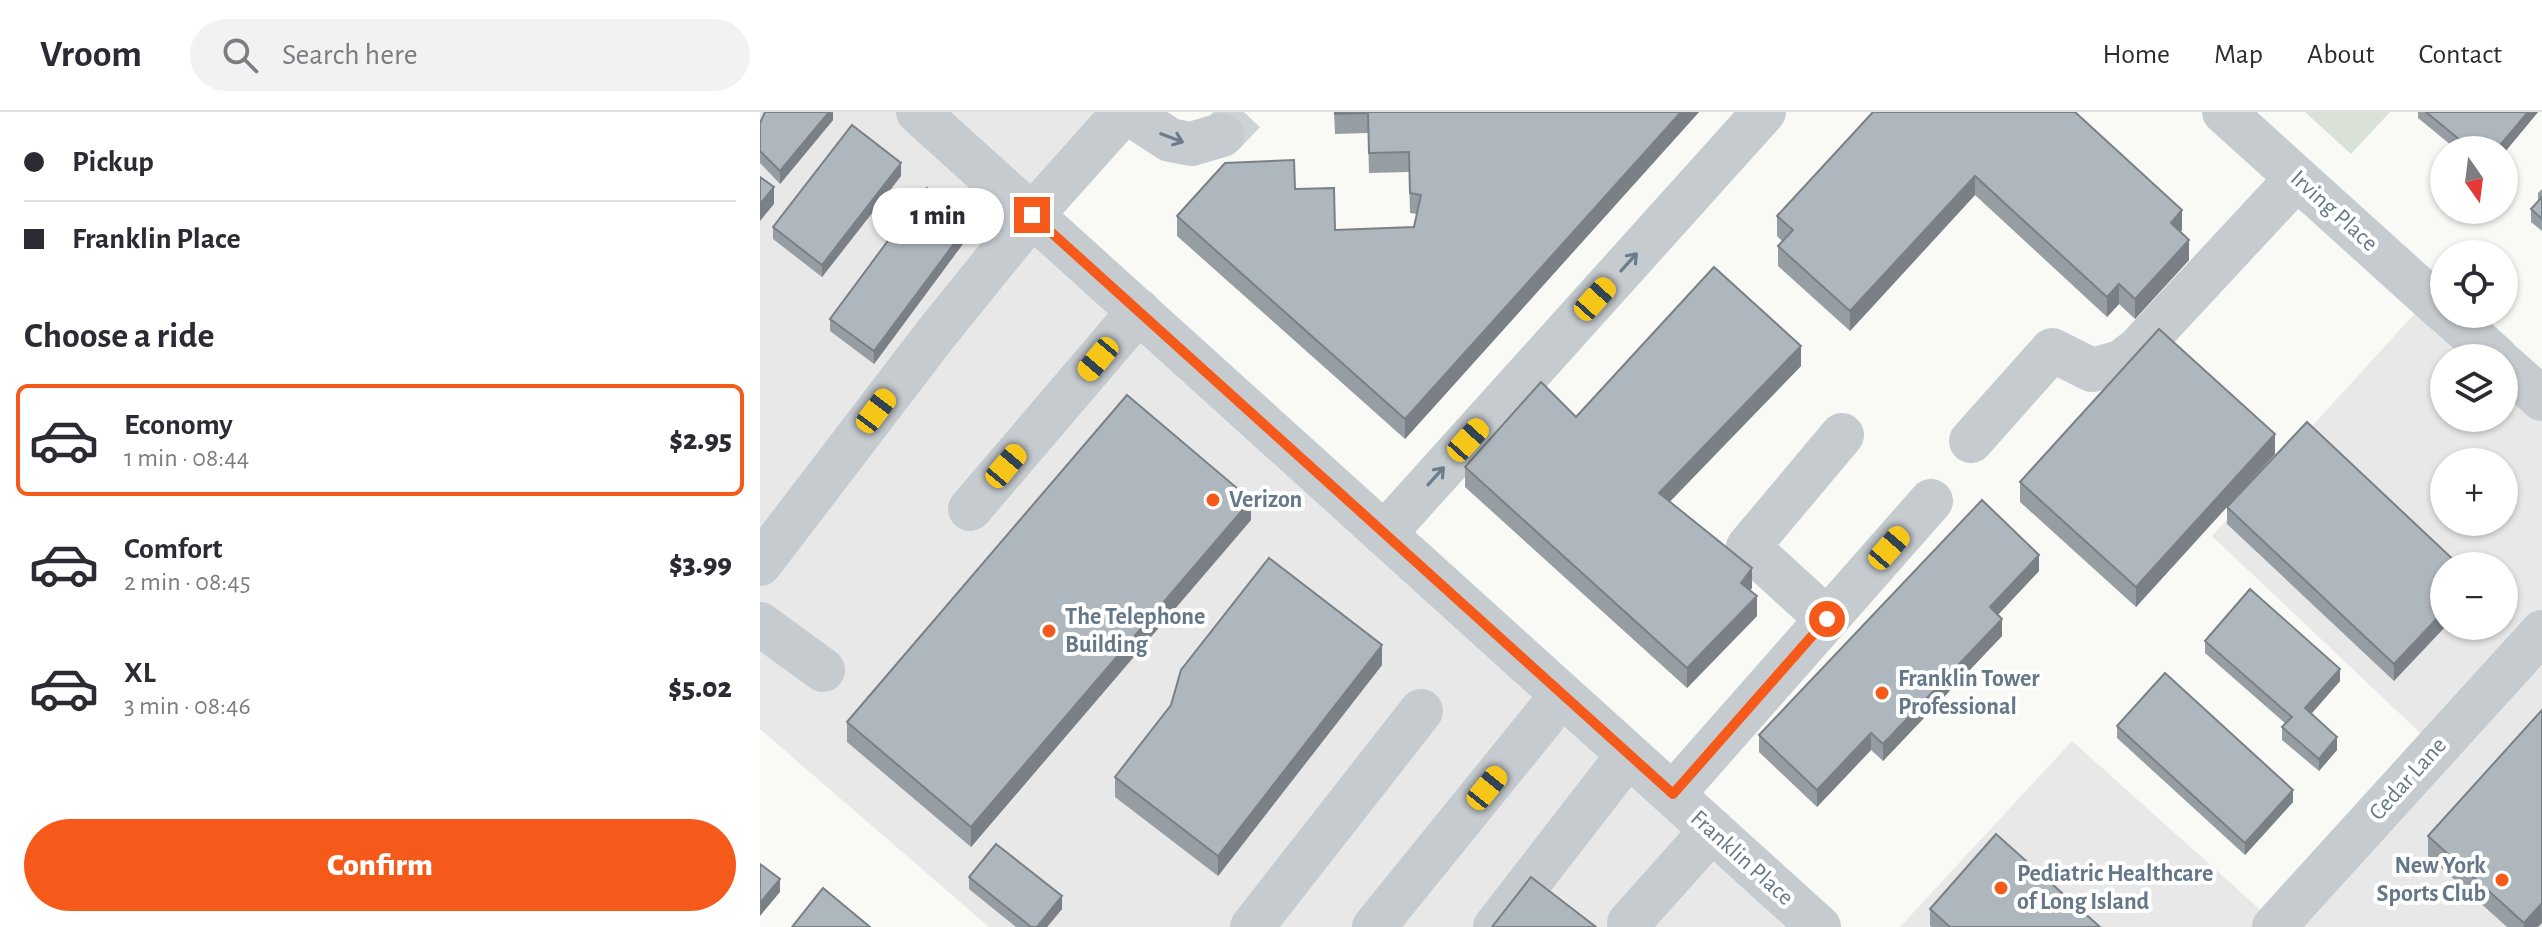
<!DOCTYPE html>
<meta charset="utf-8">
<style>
body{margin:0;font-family:"Alegreya Sans",sans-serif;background:#f2f2f3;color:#2b2b33;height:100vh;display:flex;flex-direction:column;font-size:30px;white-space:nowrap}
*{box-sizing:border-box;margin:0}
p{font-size:26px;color:#7c7c81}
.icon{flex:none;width:44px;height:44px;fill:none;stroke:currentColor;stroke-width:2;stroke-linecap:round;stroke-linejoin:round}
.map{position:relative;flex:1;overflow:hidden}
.sheet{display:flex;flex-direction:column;background:#fff;width:760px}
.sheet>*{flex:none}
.banner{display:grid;align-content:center;height:176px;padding:0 24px;background:#fff}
.needle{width:52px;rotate:166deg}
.buttons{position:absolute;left:1670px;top:24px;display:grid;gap:16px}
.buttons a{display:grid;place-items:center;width:88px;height:88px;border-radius:50%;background:#fff;box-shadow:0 2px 6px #0004;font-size:40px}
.end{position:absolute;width:36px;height:36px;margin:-18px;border:10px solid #f55a1a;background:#fff;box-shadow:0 0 0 4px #fff}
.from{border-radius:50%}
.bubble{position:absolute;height:56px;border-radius:28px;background:#fff;box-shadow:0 2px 6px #0004;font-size:26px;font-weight:800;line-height:56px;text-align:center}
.car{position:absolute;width:24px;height:48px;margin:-24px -12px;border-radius:10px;box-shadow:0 0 6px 2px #0007;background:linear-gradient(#f5c518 24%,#345 0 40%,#f5c518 0 76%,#345 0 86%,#f5c518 0)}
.banner b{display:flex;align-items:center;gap:28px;height:76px;font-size:30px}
.banner b+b{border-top:2px solid #e1e1e2}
.banner i{width:20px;height:20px;background:#2b2b33}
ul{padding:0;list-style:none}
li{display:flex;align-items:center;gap:24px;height:112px;margin:0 16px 12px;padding:0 8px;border:4px solid transparent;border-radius:12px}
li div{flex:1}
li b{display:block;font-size:30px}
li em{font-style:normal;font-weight:800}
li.active{border-color:#f55a1a}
li>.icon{width:72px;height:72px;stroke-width:1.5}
h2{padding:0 24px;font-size:36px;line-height:96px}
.cta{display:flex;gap:16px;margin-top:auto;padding:16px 24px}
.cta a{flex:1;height:92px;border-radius:48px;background:#f55a1a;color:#fff;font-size:32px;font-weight:800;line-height:92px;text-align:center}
header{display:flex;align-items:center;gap:48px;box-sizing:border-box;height:112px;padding:0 40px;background:#fff;border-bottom:2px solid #e1e1e2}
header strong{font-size:38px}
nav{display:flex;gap:44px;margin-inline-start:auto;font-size:28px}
.search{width:560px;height:72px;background:#f2f2f3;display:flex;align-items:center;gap:20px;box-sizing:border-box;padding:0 28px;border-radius:44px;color:#7c7c81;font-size:30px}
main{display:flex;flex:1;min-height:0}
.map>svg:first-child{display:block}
.built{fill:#e7e8e7;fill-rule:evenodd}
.green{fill:#dae1d7}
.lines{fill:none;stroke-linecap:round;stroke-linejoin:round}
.minor-tunnel{stroke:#cdd2d6;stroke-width:44;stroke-dasharray:44 22;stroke-linecap:butt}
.minor{stroke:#c6cbcf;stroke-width:44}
.wall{fill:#969da3}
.shaded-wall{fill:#7a8085}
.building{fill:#afb7be;stroke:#7a8085;stroke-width:2}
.oneway{stroke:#6a7c8d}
.route{stroke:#f55a1a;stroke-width:10}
.poi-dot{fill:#f55a1a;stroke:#fff;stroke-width:3}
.labels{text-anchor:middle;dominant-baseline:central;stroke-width:8;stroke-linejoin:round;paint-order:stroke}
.street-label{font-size:24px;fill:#65788a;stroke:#fff}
.poi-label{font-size:24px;font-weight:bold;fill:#65788a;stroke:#fff;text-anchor:start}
</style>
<header>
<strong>Vroom</strong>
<div class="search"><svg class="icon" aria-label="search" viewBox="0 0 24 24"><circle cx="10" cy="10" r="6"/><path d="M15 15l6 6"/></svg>Search here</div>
<nav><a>Home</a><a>Map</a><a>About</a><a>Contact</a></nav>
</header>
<main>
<section class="sheet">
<div class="banner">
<b><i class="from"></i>Pickup</b>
<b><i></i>Franklin Place</b>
</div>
<h2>Choose a ride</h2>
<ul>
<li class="active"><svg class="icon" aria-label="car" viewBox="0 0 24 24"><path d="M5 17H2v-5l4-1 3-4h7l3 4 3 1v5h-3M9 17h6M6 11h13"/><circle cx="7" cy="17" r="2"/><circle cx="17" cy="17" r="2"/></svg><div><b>Economy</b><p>1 min · 08:44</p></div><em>$2.95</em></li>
<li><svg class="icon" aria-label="car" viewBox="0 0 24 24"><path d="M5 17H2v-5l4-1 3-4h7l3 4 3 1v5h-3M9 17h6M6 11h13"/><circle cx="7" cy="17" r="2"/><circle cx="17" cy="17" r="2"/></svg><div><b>Comfort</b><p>2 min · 08:45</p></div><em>$3.99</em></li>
<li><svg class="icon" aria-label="car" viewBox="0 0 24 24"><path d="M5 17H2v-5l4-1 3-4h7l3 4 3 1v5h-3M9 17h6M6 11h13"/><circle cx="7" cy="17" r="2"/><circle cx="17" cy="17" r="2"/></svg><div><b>XL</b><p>3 min · 08:46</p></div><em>$5.02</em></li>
</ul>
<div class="cta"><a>Confirm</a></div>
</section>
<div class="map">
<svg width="1782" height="815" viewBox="0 0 1782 815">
<rect width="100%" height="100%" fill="#f9f9f6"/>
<!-- built -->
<g class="built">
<path d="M 0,0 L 371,0 L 294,94 L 1071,815 L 229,815 L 0,617 Z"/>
<path d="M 1678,176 L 1782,278 L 1782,815 L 1140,815 L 1312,629 L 1514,810 L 1673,633 L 1452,424 ZM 1684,246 L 1744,246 L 1744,306 L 1684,306 ZM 1684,350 L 1744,350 L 1744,410 L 1684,410 ZM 1684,454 L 1744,454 L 1744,514 L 1684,514 Z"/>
</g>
<!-- green -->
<path class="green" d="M 1545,0 L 1630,0 L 1591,42 Z"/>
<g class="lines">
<!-- minor-tunnel -->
<path class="minor-tunnel" d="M 462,23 L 484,0"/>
<!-- minor -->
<g class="minor">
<path d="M 158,0 L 1059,815"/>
<path d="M 367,0 L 410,28 L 431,32 L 462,23"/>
<path d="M 1464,0 L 1684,199"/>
<path d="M 1688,202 L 1737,246"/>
<path d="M 1744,253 L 1782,287"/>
<path d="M 1211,329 L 1292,238 L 1332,258 L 1361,250 L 1378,237 L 1537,66"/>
<path d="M 210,397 L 379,199"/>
<path d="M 624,422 L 1004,0"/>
<path d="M 0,452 L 175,223 L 272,103 L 364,0"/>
<path d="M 1067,507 L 988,435 L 1082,323"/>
<path d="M 0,512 L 63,558"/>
<path d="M 913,682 L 1171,389"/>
<path d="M 869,811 L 952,718"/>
<path d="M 492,815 L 661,599"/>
<path d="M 614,815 L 802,583"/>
<path d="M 735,815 L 868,643"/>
<path d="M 1514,815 L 1782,520"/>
</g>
</g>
<!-- wall -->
<g class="wall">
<path d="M 73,0 L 73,8 L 20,72 L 0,51 L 0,11 Z"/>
<path d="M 574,0 L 939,0 L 645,327 L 417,124 L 417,104 L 535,77 L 575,118 L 654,115 L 657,102 L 650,101 L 649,60 L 609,61 L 608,21 L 575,22 Z"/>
<path d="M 1113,0 L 1422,118 L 1420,120 L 1429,148 L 1375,207 L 1359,192 L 1347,205 L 1215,83 L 1090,219 L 1018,154 L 1018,134 L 1022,129 L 1017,124 L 1017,104 Z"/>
<path d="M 1658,0 L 1778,0 L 1744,41 L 1744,38 L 1697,38 L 1658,6 Z"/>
<path d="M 141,64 L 62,165 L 13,127 L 13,115 Z"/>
<path d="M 1782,77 L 1782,119 L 1771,110 L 1771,97 L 1778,90 L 1778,81 Z"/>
<path d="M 211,121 L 114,252 L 70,219 L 70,207 Z"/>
<path d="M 1041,254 L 910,389 L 992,476 L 990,478 L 997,504 L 927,576 L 705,375 L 705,355 L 816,305 Z"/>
<path d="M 1515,342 L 1471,390 L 1700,454 L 1634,569 L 1467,412 L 1467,395 L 1376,495 L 1260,390 L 1260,370 Z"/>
<path d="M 491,408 L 211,735 L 87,630 L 87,610 Z"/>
<path d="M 1279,459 L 1238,503 L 1242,524 L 1123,649 L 1111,638 L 1057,695 L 999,640 L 999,623 Z"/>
<path d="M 1445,529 L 1580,569 L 1551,602 L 1577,638 L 1559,659 L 1522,628 L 1522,615 L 1526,612 L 1445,541 Z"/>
<path d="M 622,553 L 458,764 L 355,685 L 355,665 Z"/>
<path d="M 1357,614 L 1533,690 L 1485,743 L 1357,626 Z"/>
<path d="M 1668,724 L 1778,815 L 1747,815 L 1668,744 Z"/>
<path d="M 209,765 L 302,797 L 287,815 L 256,815 L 209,777 Z"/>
<path d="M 1170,797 L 1340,815 L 1172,815 L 1170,814 Z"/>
</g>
<!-- shaded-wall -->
<g class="shaded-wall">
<path d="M 69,0 L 73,0 L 73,8 L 20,72 L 20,59 Z"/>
<path d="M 921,0 L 939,0 L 645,327 L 645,307 Z"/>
<path d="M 1768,0 L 1778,0 L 1744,41 L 1744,38 L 1736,38 Z"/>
<path d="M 141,51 L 141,64 L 62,165 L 62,153 Z"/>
<path d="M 1215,64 L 1215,83 L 1090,219 L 1090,199 Z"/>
<path d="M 14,75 L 14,92 L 0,109 L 0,92 Z"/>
<path d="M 1422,98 L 1422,118 L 1411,131 L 1411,111 Z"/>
<path d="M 211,109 L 211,121 L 114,252 L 114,239 Z"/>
<path d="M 1429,128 L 1429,148 L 1375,207 L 1375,187 Z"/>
<path d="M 1359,172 L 1359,192 L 1347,205 L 1347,185 Z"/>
<path d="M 1041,234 L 1041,254 L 899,401 L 899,381 Z"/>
<path d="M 1515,322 L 1515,342 L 1376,495 L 1376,475 Z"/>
<path d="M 491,388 L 491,408 L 211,735 L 211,715 Z"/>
<path d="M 1279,443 L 1279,459 L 1230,511 L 1230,495 Z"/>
<path d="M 992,456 L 992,476 L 981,491 L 981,471 Z"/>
<path d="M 997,484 L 997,504 L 927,576 L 927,556 Z"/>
<path d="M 1684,499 L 1684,514 L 1686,514 L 1634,569 L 1634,552 Z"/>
<path d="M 1242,507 L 1242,524 L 1123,649 L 1123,632 Z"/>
<path d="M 622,533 L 622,553 L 458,764 L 458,744 Z"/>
<path d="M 1580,557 L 1580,569 L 1545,609 L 1545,596 Z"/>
<path d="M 1111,621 L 1111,638 L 1057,695 L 1057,678 Z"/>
<path d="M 1577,625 L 1577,638 L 1559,659 L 1559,647 Z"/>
<path d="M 1533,678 L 1533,690 L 1485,743 L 1485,731 Z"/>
<path d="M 20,767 L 20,780 L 0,804 L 0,791 Z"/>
<path d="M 302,784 L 302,797 L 287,815 L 277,815 Z"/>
<path d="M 1782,791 L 1782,811 L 1778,815 L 1764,815 L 1764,811 Z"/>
</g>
<!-- building -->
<g class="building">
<path d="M 5,0 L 69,0 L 20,59 L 0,39 L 0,11 Z"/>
<path d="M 575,0 L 921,0 L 645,307 L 417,104 L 465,51 L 534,48 L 535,77 L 574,76 L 575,118 L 654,115 L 661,83 L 650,81 L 649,40 L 609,41 L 608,1 L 575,2 Z"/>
<path d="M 1113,0 L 1315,0 L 1422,98 L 1411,111 L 1429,128 L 1375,187 L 1359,172 L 1347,185 L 1215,64 L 1090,199 L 1018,134 L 1033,118 L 1017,104 Z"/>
<path d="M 1666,0 L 1768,0 L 1736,38 L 1712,38 Z"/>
<path d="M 92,13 L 141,51 L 62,153 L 13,115 Z"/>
<path d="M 0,65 L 14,75 L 0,92 Z"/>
<path d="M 167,76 L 211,109 L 114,239 L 70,207 Z"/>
<path d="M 1782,85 L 1782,107 L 1771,97 Z"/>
<path d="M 954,155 L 1041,234 L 899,381 L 992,456 L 981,471 L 997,484 L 927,556 L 705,355 L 781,270 L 816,305 Z"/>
<path d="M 1399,217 L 1515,322 L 1376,475 L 1260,370 Z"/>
<path d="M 367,283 L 491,388 L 211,715 L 87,610 Z"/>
<path d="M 1547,310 L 1700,454 L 1684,454 L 1684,499 L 1634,552 L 1467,395 Z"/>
<path d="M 1222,388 L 1279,443 L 1230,495 L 1242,507 L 1123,632 L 1111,621 L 1057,678 L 999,623 Z"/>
<path d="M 509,446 L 622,533 L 458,744 L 355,665 L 411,593 L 421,558 Z"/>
<path d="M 1490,477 L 1580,557 L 1545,596 L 1577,625 L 1559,647 L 1522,615 L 1532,605 L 1445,529 Z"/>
<path d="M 1405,561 L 1533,678 L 1485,731 L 1357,614 Z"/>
<path d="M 1782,598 L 1782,791 L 1764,811 L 1668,724 Z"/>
<path d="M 1236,722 L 1340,815 L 1190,815 L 1170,797 Z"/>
<path d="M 236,732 L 302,784 L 277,815 L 271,815 L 209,765 Z"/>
<path d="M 0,752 L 20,767 L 0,791 Z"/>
<path d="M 771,765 L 836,815 L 732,815 Z"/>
<path d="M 63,776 L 110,815 L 32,815 Z"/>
</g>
<!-- one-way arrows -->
<defs><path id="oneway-shaft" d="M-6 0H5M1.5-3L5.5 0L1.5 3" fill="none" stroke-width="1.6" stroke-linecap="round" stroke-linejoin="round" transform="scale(2)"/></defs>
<g class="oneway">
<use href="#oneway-shaft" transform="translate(412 26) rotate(21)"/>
<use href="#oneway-shaft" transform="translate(869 150) rotate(-48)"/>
<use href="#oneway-shaft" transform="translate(676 364) rotate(-48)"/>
</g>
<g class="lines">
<!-- route -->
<path class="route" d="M 272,103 L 913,682 L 1067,507"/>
</g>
<!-- markers -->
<g class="poi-dot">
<circle cx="453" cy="388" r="8"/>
<circle cx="289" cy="519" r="8"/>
<circle cx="1122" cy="581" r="8"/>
<circle cx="1742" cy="768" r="8"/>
<circle cx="1241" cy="776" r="8"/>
</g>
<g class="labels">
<!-- street labels -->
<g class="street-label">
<text transform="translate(1574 99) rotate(42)">Irving Place</text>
<text transform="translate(1648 667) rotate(-48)">Cedar Lane</text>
<text transform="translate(982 746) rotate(42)">Franklin Place</text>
</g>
<!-- poi labels -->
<g class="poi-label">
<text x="469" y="388">Verizon</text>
<text x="305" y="505">The Telephone<tspan x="305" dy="28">Building</tspan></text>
<text x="1138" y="567">Franklin Tower<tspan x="1138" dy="28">Professional</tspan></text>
<text x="1726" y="754" text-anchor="end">New York<tspan x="1726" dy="28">Sports Club</tspan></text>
<text x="1257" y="762">Pediatric Healthcare<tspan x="1257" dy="28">of Long Island</tspan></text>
</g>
</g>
</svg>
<div class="buttons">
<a><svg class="needle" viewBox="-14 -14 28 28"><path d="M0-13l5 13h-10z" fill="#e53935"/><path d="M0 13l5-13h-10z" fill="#7c7c81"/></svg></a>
<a><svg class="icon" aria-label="locate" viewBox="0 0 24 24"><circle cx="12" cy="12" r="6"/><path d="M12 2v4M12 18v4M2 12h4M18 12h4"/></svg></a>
<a><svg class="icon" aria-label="layers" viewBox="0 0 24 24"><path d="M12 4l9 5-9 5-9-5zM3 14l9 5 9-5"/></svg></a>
<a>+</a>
<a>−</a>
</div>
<i class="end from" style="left:1067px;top:507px"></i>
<i class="end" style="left:272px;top:103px"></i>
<div class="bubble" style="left:112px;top:76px;width:132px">1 min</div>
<i class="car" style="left:835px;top:187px;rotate:42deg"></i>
<i class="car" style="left:338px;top:247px;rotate:220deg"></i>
<i class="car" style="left:116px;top:299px;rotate:37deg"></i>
<i class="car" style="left:708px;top:328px;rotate:42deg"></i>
<i class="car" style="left:246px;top:354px;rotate:40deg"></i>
<i class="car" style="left:1129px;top:436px;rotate:41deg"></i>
<i class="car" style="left:727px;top:676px;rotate:39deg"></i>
</div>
</main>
